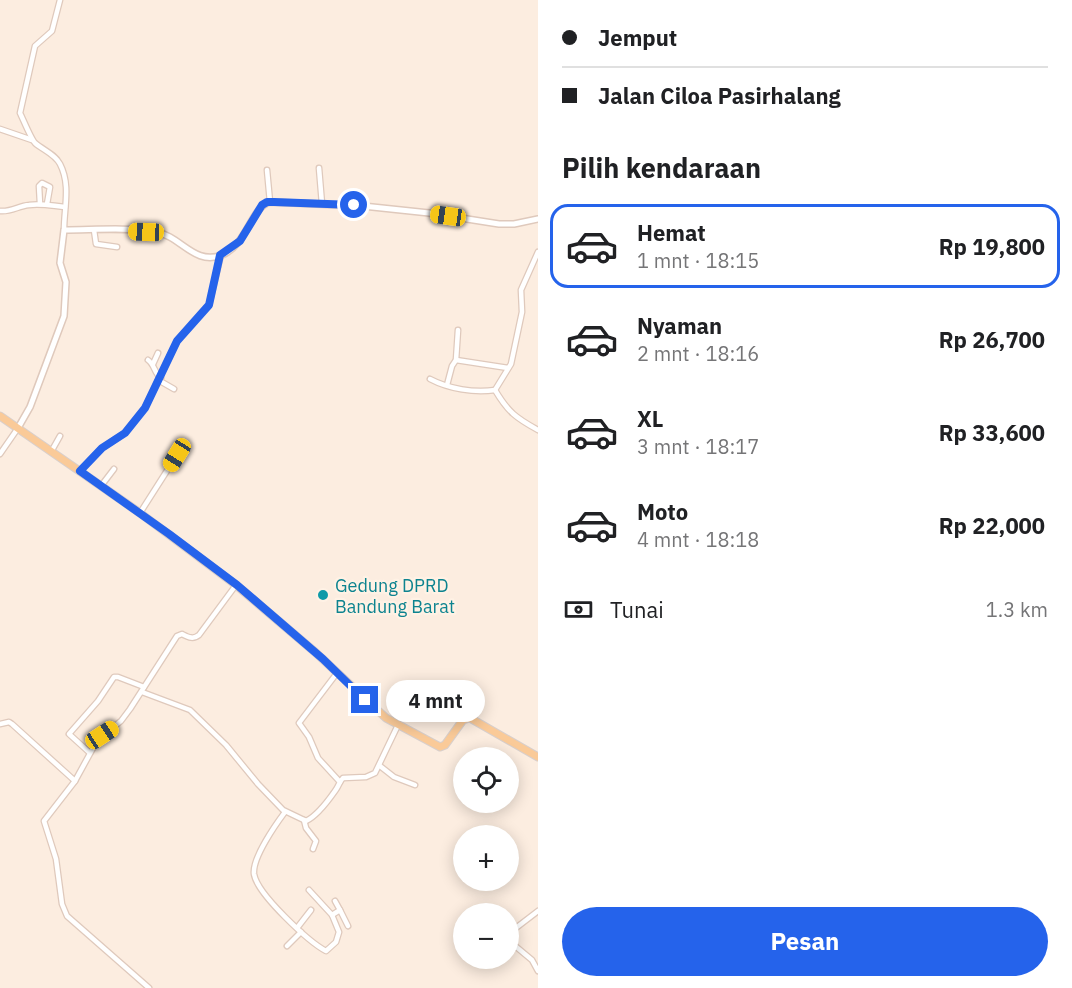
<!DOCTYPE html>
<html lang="id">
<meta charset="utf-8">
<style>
body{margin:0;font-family:"IBM Plex Sans",sans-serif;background:#f2f2f2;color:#202124;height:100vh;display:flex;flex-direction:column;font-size:22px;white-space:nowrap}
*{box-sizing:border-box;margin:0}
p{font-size:20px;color:#757577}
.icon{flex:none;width:33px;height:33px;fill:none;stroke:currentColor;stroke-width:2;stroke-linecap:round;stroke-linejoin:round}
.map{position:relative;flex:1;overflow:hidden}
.drawer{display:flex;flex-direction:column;background:#fff;width:534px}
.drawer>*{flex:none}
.top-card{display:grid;align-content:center;height:132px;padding:0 24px;background:#fff}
.buttons{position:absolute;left:453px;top:747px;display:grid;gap:12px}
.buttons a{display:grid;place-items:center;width:66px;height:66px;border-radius:50%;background:#fff;box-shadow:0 3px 15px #0003;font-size:30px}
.end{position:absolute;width:27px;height:27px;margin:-14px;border:8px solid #2563eb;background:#fff;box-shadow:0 0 0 3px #fff}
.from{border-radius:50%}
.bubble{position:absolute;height:42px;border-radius:21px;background:#fff;box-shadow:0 3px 15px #0003;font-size:20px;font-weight:700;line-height:42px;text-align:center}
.car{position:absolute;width:18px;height:36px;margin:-18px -9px;border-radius:8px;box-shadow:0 0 4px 2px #0007;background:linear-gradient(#f5c518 24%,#345 0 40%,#f5c518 0 76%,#345 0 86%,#f5c518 0)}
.top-card b{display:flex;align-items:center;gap:21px;height:57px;font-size:22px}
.top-card b+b{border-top:2px solid #e0e0e0}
.top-card i{width:15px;height:15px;background:#202124}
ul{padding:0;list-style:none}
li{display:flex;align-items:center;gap:18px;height:84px;margin:0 12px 9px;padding:0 12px;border:3px solid transparent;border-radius:18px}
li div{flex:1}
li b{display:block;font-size:22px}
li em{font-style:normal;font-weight:700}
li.selected{border-color:#2563eb}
li>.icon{width:54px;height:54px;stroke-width:1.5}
h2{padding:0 24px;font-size:27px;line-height:72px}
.pay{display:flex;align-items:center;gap:15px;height:66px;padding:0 24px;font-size:22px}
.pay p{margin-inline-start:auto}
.action{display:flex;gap:12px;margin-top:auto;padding:12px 24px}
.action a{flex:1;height:69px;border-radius:36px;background:#2563eb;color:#fff;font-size:24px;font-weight:700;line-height:69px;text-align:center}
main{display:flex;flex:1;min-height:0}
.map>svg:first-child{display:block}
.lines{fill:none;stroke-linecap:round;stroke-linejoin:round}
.minor-casing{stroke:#dfc9bc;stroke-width:7}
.tertiary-casing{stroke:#dfc9bc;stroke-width:8}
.primary-casing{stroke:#d8cfcc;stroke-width:9}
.minor{stroke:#fff;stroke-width:4.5}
.tertiary{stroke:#fff;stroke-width:5}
.primary{stroke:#faca98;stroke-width:7}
.route{stroke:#2563eb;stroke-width:8}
.culture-dot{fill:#0f9aa8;stroke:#fff2e5;stroke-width:2}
.labels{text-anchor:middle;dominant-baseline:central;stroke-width:4.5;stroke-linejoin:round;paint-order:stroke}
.culture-label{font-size:18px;fill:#0d838f;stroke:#fff2e5;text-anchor:start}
</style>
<main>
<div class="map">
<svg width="538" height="988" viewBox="0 0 538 988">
<rect width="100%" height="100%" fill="#fcede0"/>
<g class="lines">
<defs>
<g id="minor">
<path d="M 60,0 L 52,31 L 35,46 L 20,113 C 23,119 31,139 35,143 C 43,150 55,154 60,164 C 71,185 64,208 64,230"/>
<path d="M 0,129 L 32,140"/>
<path d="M 319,168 L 322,204"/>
<path d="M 267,170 L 270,202"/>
<path d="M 40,204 L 39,186 L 42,183 L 50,187 L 47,204"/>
<path d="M 0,211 C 12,212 18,206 29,205 C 41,203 53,206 65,207"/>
<path d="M 94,230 L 96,244 L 117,247"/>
<path d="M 148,360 C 155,365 154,373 161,378"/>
<path d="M 456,360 L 508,368"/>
<path d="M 153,364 L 158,353"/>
<path d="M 430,379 C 449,389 474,393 495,390"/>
<path d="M 160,381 L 174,389"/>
<path d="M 447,385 L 452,366 L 456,360 L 458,330"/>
<path d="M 495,390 L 511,364 L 522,312 L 521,290 L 538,252"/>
<path d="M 495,390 C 508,412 516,418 538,430"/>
<path d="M 51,452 L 60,436"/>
<path d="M 0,454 L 18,428"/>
<path d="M 80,471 L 102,448 L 125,433 L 145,408 L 177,341 L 209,305 L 221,255"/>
<path d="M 101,486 L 114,469"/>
<path d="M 140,513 L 177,455"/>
<path d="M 337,673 L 299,723 L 309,737 L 318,758 L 340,782"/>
<path d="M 142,692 L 190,710 L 226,745 L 258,784 L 283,810 L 306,821 C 317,816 328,801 335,791 C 339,786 339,782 343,778 L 366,777 L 375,773 L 398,725"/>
<path d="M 0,724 L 9,722 L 12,724 L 75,781"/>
<path d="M 90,753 L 69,734 L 98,701 L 114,677 L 118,677 L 144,687"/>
<path d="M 380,766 L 394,777 L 415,785"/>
<path d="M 285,812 C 276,824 252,858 254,874 C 257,894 309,942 326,951 L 336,942 L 339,932 L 332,915 L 309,890"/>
<path d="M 304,820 L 306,828 L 316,841 L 313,849"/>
<path d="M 335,901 L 340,910"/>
<path d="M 332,915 L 340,910 L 348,926"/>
<path d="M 297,928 L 311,910"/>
<path d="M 508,934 L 538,911"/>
<path d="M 508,940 L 532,960 L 538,971"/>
<path d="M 287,946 L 301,932"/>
<path d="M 149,988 L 67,916 L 62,904 L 56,859 L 44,821 L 75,781 L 98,739 L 121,721 L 130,709 L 177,636 L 182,634 C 188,637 193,640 199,635 L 236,585"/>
</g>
<path id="tertiary" d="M 18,428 L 30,407 L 64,316 L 66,282 L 60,263 L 64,230 C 94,230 126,227 156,232 C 181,236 194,266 222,255 C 247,245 251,207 270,202 L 363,206 L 429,213 L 499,224 L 514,224 L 538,219"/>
<path id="primary" d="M 0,416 L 140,513 L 236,585 L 315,652 L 386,718 L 440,747 L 445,745 L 463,720 L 470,718 L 538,757"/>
</defs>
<!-- minor casing -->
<use href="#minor" class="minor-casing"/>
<!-- tertiary casing -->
<use href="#tertiary" class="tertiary-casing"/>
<!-- primary casing -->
<use href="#primary" class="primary-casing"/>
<!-- minor -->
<use href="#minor" class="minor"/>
<!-- tertiary -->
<use href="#tertiary" class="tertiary"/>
<!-- primary -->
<use href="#primary" class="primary"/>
</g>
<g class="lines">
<!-- route -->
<path class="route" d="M 354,205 L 274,202 L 267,202 L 262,205 L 240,241 L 220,255 L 209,305 L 177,341 L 145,408 L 125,433 L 102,448 L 80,471 L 169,534 L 237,585 L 323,659 L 365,700"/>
</g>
<!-- markers -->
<circle class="culture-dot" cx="323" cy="595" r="6"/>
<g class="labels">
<!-- culture labels -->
<g class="culture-label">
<text x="335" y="585">Gedung DPRD<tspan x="335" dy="21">Bandung Barat</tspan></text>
</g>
</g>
</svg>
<div class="buttons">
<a><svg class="icon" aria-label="locate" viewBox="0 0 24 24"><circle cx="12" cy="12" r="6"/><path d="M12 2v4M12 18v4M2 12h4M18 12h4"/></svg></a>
<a>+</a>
<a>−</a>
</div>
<i class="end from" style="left:354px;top:205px"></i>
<i class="end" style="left:365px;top:700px"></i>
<div class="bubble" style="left:386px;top:680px;width:99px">4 mnt</div>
<i class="car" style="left:448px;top:216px;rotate:278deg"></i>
<i class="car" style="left:146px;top:232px;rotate:272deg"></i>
<i class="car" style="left:177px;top:455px;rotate:212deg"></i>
<i class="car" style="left:102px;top:735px;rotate:57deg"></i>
</div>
<section class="drawer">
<div class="top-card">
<b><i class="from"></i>Jemput</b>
<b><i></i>Jalan Ciloa Pasirhalang</b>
</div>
<h2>Pilih kendaraan</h2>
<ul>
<li class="selected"><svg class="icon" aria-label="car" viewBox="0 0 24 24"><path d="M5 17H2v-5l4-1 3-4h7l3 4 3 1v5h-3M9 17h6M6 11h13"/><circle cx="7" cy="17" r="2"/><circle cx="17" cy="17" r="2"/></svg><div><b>Hemat</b><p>1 mnt · 18:15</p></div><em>Rp 19,800</em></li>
<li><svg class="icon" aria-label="car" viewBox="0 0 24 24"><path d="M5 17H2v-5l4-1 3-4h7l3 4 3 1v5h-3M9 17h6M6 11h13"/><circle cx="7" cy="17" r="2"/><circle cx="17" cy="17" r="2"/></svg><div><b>Nyaman</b><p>2 mnt · 18:16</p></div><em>Rp 26,700</em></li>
<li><svg class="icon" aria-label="car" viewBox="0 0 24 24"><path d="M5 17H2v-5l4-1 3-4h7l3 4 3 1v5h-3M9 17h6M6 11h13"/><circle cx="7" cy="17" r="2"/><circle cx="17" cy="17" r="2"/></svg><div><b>XL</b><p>3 mnt · 18:17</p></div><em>Rp 33,600</em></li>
<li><svg class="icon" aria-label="car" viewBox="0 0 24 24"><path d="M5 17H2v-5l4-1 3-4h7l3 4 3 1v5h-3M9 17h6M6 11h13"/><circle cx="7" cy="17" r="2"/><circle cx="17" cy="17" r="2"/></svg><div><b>Moto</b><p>4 mnt · 18:18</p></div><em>Rp 22,000</em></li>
</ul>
<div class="pay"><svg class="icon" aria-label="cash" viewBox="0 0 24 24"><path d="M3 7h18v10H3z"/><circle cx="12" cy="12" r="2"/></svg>Tunai<p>1.3 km</p></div>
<div class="action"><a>Pesan</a></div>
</section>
</main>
